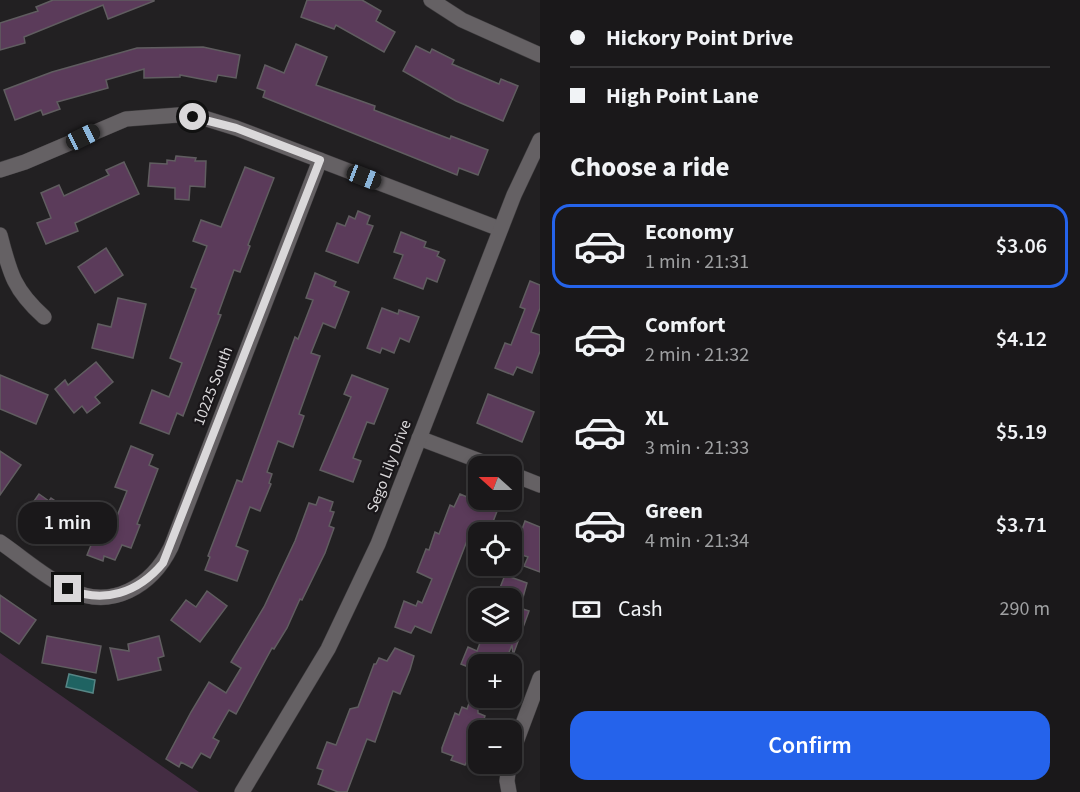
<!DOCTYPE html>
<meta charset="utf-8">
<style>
body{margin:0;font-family:"Source Sans 3",sans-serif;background:#272527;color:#f1f3f6;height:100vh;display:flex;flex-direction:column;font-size:22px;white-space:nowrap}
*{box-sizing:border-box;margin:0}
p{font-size:20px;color:#9fa0a2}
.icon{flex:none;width:33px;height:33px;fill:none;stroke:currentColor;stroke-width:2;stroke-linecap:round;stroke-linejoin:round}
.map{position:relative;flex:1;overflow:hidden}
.panel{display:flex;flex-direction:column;background:#1a181a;width:540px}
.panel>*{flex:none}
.top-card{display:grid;align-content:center;height:132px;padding:0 30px;background:#1a181a}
.needle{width:39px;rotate:291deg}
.tools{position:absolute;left:468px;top:456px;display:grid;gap:12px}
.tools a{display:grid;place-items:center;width:54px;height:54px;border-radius:12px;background:#1a181a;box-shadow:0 3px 9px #0003,0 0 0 2px #383739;font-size:30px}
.end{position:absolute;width:27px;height:27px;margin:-14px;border:8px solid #dad8da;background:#111;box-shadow:0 0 0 3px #111}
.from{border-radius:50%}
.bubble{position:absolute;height:42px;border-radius:18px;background:#1a181a;box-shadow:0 3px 9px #0003,0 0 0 2px #383739;font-size:20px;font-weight:600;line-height:42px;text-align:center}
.car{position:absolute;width:18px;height:36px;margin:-18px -9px;border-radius:8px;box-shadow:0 0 4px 2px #0007;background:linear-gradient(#222 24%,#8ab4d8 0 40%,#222 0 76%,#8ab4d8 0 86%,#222 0)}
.top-card b{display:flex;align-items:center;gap:21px;height:57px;font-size:22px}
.top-card b+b{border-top:2px solid #383739}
.top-card i{width:15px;height:15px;background:#f1f3f6}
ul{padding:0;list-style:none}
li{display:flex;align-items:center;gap:18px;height:84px;margin:0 12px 9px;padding:0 18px;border:3px solid transparent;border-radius:18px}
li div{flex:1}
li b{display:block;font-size:22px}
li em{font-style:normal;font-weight:600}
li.selected{border-color:#2563eb}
li>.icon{width:54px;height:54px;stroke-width:1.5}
h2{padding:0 30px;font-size:27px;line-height:72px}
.pay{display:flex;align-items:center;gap:15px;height:66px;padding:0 30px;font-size:22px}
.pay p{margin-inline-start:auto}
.button{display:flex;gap:12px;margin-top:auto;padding:12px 30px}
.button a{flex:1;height:69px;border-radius:18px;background:#2563eb;color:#fff;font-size:24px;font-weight:600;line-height:69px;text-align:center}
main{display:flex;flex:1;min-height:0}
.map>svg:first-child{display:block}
.green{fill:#442d43}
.water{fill:#1f6362;stroke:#578686;stroke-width:1.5}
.building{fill:#5b3b5a;stroke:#605d60;stroke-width:1.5}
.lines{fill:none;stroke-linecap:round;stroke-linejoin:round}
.street-casing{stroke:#3d3b3d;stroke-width:16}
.secondary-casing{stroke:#3d3b3d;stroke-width:16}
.street{stroke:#656164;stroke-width:15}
.secondary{stroke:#656164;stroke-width:15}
.route{stroke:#dad8da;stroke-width:8}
.labels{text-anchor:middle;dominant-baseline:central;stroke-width:4.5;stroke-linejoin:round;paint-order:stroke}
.street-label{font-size:16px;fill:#dad8da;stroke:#191619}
</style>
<main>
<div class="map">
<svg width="540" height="792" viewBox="0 0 540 792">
<rect width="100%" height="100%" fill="#222022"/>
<!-- green -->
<path class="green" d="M 0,653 L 199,792 L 0,792 Z"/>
<!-- water -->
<path class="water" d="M 69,674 L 95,680 L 93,693 L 66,687 Z"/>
<!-- building -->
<g class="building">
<path d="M 53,0 L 154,0 L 154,1 L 108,19 L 103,5 L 24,37 L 25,43 L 0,50 L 0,23 L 38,11 L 36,7 Z"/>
<path d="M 307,0 L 362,0 L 381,11 L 376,21 L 395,32 L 384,52 L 336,25 L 334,29 L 301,17 Z"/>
<path d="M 296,44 L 327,57 L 316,85 L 375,106 L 374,110 L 450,139 L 451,136 L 488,150 L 478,175 L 459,168 L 457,175 L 263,97 L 265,91 L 257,88 L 265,65 L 284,73 Z"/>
<path d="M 416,46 L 430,53 L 432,49 L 454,60 L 452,64 L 499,84 L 501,79 L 518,86 L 503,121 L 456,101 L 403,71 Z"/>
<path d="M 203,47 L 240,55 L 236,78 L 218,75 L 216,82 L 180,75 L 180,77 L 144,78 L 144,69 L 106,80 L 108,88 L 57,102 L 60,109 L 43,115 L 41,110 L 15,120 L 4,90 L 52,72 L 137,48 Z"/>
<path d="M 176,156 L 196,158 L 195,161 L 206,161 L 205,187 L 190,186 L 189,200 L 175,199 L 175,188 L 148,186 L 150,163 L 167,164 L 167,160 L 175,161 Z"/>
<path d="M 124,162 L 139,194 L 75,223 L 78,231 L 46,244 L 37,223 L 51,218 L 41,193 L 59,185 L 64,196 L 109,175 L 106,170 Z"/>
<path d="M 245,167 L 274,178 L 248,245 L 250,246 L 240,272 L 234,270 L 218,314 L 221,315 L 183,416 L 177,413 L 169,434 L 140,423 L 152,390 L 169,397 L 182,363 L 170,358 L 196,289 L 191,287 L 207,246 L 193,241 L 201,220 L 221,227 Z"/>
<path d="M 358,211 L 370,216 L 367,224 L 373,226 L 358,263 L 326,251 L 337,223 L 345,226 L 349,216 L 355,219 Z"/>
<path d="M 401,232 L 426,242 L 424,247 L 439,252 L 437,256 L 445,260 L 437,282 L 427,278 L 423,289 L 394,278 L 403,255 L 394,252 Z"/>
<path d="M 106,248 L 123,275 L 95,293 L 78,267 Z"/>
<path d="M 315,273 L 336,282 L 334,286 L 349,292 L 335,328 L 323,323 L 311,353 L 320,356 L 299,414 L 304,416 L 293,447 L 278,441 L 267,472 L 272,474 L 269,483 L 271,484 L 260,511 L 250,507 L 236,546 L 248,551 L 237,581 L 205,570 L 210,557 L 208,556 L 237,480 L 242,482 L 295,337 L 298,339 L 313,300 L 306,298 Z"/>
<path d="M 530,281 L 540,285 L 540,308 L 531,332 L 540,335 L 540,351 L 532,373 L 517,367 L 513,375 L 495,368 L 505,343 L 511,345 L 525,309 L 520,307 Z"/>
<path d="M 118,298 L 146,304 L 133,358 L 92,348 L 98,324 L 111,327 Z"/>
<path d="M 382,308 L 398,314 L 399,310 L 419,317 L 409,342 L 400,338 L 394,353 L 382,348 L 380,353 L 367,348 Z"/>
<path d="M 96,362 L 113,382 L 95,397 L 100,403 L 87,413 L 82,406 L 74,413 L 55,389 L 65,380 L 68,385 Z"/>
<path d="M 0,375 L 48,395 L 36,424 L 0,409 Z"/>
<path d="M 352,375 L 388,389 L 374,424 L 367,422 L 353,458 L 361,461 L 353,482 L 320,470 L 351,397 L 344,394 Z"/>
<path d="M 488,394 L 534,412 L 522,442 L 477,423 Z"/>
<path d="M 131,446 L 153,455 L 149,465 L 158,469 L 137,524 L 140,525 L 131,548 L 122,545 L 115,560 L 104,556 L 103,561 L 87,555 L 103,516 L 115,521 L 127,491 L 115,487 Z"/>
<path d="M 0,451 L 21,465 L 0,495 Z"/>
<path d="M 39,494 L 49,501 L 51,498 L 77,516 L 63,536 L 27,511 Z"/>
<path d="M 460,494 L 474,500 L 492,500 L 491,503 L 499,506 L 491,527 L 482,524 L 480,531 L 472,528 L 431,633 L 415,626 L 411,633 L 395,627 L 404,601 L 416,606 L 418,601 L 422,603 L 432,579 L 417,572 L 426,549 L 429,550 L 435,532 L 439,534 L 450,505 L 454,507 Z"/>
<path d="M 319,497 L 333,502 L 330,511 L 334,512 L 329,526 L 334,528 L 325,553 L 302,600 L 300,599 L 287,628 L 274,649 L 272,648 L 236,714 L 229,710 L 213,738 L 219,741 L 210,758 L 201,753 L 192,768 L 181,762 L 179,767 L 166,759 L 191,712 L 209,682 L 226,693 L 241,668 L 231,662 L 264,607 L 295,541 L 309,503 L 316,505 Z"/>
<path d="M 525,521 L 540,527 L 540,572 L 524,566 L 528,557 L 514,552 Z"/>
<path d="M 505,575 L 527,583 L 520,608 L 529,611 L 513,655 L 512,645 L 505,662 L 509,664 L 478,664 L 478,671 L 461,664 L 468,647 L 477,651 L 484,632 L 512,632 L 512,598 L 496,598 Z"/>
<path d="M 207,591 L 227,606 L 200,642 L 171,620 L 186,600 L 196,607 Z"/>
<path d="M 0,595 L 36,620 L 19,644 L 0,631 Z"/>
<path d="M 47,636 L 101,646 L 96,673 L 42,663 Z"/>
<path d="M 159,636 L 164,656 L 158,658 L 161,670 L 118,680 L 110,648 L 129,651 L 128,644 Z"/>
<path d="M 395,648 L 414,656 L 410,670 L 400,694 L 393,691 L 375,742 L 367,739 L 347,792 L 338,792 L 318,784 L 323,770 L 317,768 L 327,742 L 336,745 L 350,709 L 358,707 L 374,664 L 376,664 L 379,658 L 387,661 Z"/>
<path d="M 477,681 L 478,713 L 485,716 L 482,725 L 484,726 L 482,730 L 478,730 L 478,740 L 465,765 L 451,760 L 453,756 L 442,752 L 442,748 L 455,713 L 459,715 L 462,707 L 467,709 Z"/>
</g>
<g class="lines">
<defs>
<g id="street">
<path d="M 431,0 L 462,20 L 540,55"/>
<path d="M 0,170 L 25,162 L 126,119 L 178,115 L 207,119 L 236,128 L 500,229"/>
<path d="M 0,235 C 10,274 14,290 44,317"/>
<path d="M 419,438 L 493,466"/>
<path d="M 512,474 L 540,485"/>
<path d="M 0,542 C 22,557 44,577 69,589 C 111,611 152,586 171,547 L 320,160"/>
<path d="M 512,753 L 540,678"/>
<path d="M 509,764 L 507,781 L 509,792"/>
</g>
<path id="secondary" d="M 242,792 L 328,649 L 378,544 L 514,195 L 540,140"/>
</defs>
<!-- street casing -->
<use href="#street" class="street-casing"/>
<!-- secondary casing -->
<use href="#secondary" class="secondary-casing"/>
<!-- street -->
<use href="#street" class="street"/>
<!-- secondary -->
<use href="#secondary" class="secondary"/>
</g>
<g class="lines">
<!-- route -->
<path class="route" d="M 68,589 C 104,604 138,593 163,563 L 320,160 L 236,128 L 193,117"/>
</g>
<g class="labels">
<!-- street labels -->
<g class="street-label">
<text transform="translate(213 386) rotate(-69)">10225 South</text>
<text transform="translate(389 466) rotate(-69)">Sego Lily Drive</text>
</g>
</g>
</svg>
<div class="tools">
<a><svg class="needle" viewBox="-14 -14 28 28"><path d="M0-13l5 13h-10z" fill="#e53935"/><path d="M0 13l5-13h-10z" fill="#9fa0a2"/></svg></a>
<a><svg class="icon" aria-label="locate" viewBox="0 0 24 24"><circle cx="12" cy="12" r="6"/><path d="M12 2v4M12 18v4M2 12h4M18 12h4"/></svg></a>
<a><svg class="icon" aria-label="layers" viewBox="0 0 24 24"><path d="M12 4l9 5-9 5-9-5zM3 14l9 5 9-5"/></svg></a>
<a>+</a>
<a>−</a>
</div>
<i class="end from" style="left:193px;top:117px"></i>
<i class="end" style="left:68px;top:589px"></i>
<div class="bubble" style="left:18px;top:502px;width:99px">1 min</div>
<i class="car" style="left:83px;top:137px;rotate:64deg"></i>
<i class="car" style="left:364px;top:177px;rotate:111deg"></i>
</div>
<section class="panel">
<div class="top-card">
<b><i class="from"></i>Hickory Point Drive</b>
<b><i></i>High Point Lane</b>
</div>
<h2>Choose a ride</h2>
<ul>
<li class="selected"><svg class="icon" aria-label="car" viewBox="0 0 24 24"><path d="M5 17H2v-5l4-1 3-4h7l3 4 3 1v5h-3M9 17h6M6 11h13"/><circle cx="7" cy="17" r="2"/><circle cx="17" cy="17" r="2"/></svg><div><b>Economy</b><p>1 min · 21:31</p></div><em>$3.06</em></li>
<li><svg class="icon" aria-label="car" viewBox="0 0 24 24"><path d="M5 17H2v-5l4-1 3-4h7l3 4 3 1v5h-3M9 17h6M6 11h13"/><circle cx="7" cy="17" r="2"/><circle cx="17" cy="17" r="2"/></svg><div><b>Comfort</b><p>2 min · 21:32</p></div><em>$4.12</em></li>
<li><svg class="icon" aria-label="car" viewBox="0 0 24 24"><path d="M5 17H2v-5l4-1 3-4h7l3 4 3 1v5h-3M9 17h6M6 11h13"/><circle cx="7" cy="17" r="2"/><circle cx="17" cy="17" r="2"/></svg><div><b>XL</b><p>3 min · 21:33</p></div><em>$5.19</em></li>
<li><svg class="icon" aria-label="car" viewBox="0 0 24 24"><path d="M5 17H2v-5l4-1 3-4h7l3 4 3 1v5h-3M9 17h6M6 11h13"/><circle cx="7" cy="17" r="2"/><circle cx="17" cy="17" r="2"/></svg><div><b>Green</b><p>4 min · 21:34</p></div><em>$3.71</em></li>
</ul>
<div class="pay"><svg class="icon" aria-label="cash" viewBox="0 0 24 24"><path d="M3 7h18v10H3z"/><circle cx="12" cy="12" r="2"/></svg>Cash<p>290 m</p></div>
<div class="button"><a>Confirm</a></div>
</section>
</main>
